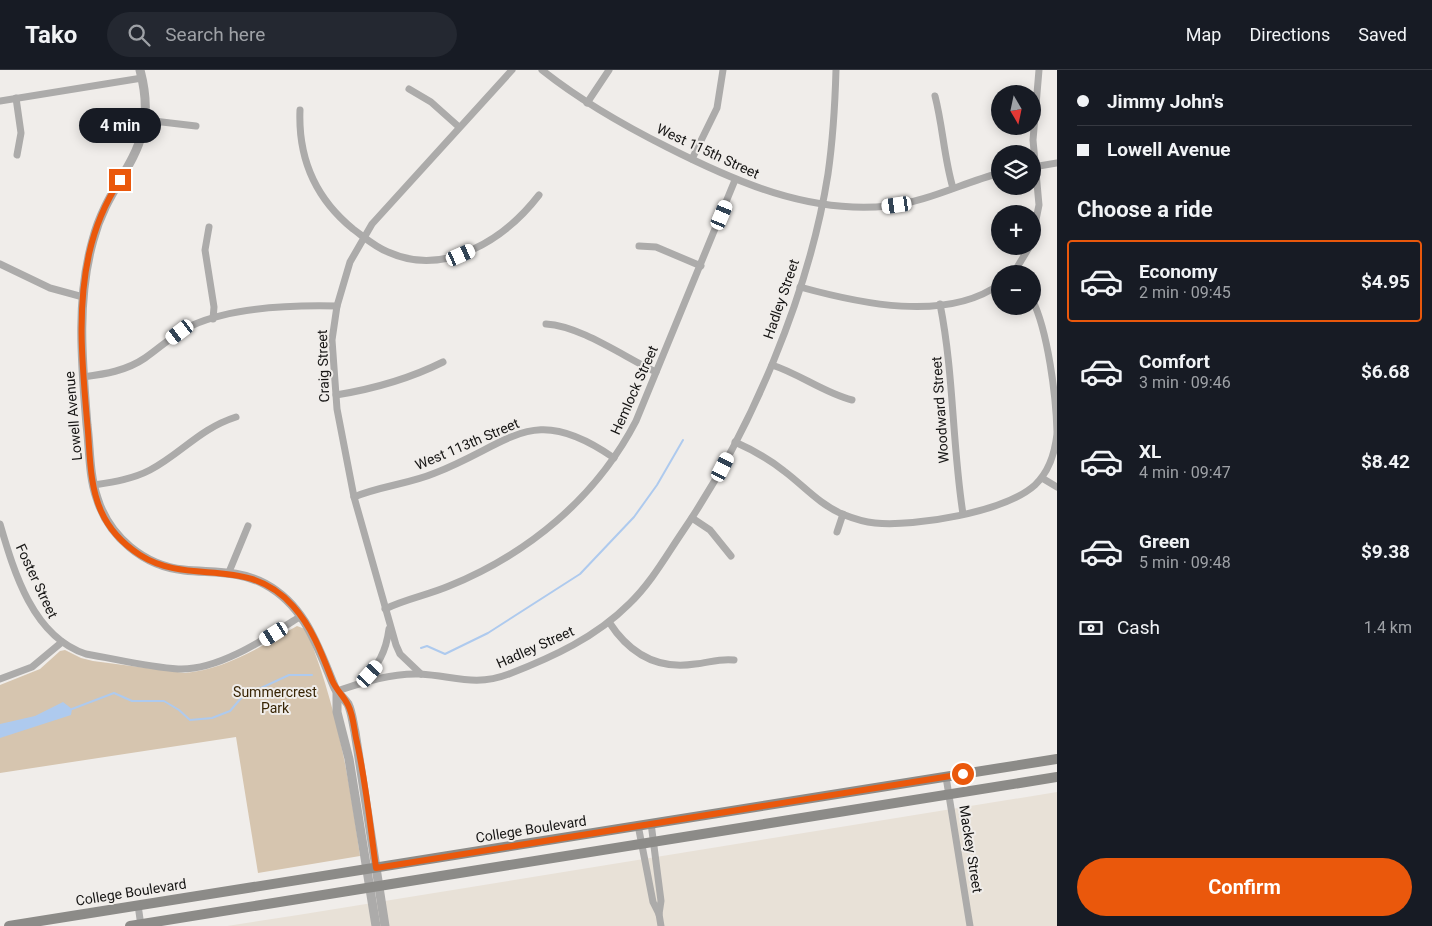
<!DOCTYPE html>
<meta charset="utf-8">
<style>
body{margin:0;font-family:Roboto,sans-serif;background:#242831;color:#f1f3f6;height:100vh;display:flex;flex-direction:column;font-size:19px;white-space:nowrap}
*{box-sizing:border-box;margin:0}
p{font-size:16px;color:#9ea1a6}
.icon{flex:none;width:28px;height:28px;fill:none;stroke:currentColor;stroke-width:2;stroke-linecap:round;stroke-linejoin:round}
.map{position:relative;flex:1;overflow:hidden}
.panel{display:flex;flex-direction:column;background:#171b24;width:375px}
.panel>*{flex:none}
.top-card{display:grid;align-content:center;height:110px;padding:0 20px;background:#171b24}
.needle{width:32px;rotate:171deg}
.fabs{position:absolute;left:991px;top:15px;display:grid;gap:10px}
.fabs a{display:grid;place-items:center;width:50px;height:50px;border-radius:50%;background:#171b24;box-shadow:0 2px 12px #0003;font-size:25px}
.end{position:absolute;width:22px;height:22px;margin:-11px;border:6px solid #ea580c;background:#fff;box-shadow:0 0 0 2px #fff}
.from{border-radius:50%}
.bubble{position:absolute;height:35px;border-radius:18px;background:#171b24;box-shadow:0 2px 12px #0003;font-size:16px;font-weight:700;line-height:35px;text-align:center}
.car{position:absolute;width:15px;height:30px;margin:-15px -8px;border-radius:6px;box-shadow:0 0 4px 1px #0007;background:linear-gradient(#fff 24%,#345 0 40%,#fff 0 76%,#345 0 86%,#fff 0)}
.top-card b{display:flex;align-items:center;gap:18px;height:48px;font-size:19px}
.top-card b+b{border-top:1px solid #363941}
.top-card i{width:12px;height:12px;background:#f1f3f6}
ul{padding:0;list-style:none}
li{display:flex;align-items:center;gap:15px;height:82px;margin:0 10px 8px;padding:0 10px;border:2px solid transparent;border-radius:5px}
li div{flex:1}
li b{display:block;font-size:19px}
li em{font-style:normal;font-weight:700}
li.on{border-color:#ea580c}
li>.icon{width:45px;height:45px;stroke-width:1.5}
h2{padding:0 20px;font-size:22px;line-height:60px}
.pay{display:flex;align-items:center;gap:12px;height:55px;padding:0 20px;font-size:19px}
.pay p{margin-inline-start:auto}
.button{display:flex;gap:10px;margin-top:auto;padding:10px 20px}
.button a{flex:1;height:58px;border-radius:30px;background:#ea580c;color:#fff;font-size:20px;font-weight:700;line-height:58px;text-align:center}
header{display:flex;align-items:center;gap:30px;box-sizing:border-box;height:70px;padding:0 25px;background:#171b24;border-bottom:1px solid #363941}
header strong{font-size:24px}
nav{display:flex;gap:28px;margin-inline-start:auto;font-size:18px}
.search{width:350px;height:45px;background:#242831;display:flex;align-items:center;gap:12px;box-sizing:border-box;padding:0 18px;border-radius:28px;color:#9ea1a6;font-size:19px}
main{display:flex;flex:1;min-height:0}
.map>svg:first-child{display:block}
.built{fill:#e8e1d7}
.green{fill:#d6c5af}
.water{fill:#aecaee}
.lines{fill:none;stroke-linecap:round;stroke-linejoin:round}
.stream{stroke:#aecaee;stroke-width:2}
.minor{stroke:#acabaa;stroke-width:7}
.tertiary{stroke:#acabaa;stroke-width:9}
.secondary{stroke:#8c8b88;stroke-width:10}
.route{stroke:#ea580c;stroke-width:6}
.labels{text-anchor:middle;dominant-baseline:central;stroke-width:4;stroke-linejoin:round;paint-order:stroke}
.street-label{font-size:14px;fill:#161514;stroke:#f0edea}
.park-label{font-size:14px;fill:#382505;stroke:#f0edea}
</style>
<header>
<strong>Tako</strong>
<div class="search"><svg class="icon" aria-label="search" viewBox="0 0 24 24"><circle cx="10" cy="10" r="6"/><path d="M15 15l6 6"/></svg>Search here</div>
<nav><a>Map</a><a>Directions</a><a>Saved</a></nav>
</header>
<main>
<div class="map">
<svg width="1057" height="856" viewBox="0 0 1057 856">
<rect width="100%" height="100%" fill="#f0edea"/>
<!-- built -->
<path class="built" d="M 1057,722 L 1057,856 L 227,856 L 298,845 Z"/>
<!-- green -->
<path class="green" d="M 297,556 L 305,559 L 308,564 C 337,639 349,706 360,786 L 258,803 L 236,667 L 0,703 L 0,615 L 40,599 L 60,581 L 65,580 L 81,588 L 93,591 L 185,603 C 226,599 262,576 297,556 Z"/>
<!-- water -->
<path class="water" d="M 63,632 L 72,639 L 71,645 L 0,668 L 0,654 L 35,646 Z"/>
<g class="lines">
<!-- stream -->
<g class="stream">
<path d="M 421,578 L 427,576 L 445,584 L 488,563 L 580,504 L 634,447 L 657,415 L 683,370"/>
<path d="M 72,639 L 114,623 L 132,631 L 164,631 L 179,640 L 190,650 L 212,648 L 230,641 L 248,620 L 261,618 L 289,605 L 312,605"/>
</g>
<!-- minor -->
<g class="minor">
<path d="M 542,0 C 581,31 623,55 667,77 C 736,112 809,144 888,136 C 927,132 962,113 1000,103"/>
<path d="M 409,19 L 431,32 L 459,57"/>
<path d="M 935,26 C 943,57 944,88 953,118"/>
<path d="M 16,28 L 21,63 L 17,85"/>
<path d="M 0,31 L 142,8"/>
<path d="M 587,33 L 609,0"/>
<path d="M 300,40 C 298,89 315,128 353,159 C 364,167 375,177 388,182 C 445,208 505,169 539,125"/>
<path d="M 145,50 L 196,56"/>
<path d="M 692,89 L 717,38 L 723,0"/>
<path d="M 1033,97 L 1057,93"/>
<path d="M 209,157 L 205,180 L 214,237 L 213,249"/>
<path d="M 1032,169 L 1039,135 L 1033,70 L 1039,0"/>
<path d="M 639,176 L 656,177 L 701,196"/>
<path d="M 0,194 L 50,218 L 83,227"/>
<path d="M 1013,204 L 1030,176"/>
<path d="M 800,217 C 858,233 946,253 1000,214"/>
<path d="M 1032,229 C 1048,261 1056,326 1057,362"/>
<path d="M 940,234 C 954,304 952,374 963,444"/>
<path d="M 546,254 C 581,256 624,287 656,302"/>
<path d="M 772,295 C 800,304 824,323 852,330"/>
<path d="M 83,307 C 105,304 126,301 145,288 C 161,277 175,263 193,255 C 233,237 293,235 337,236"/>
<path d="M 336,325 C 373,319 409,309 443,292"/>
<path d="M 735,372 C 753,380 769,389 784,401 C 804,416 819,434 842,444 C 852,448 864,452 875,453 C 915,457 1005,442 1035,415 C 1049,402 1055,382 1057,364"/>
<path d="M 1042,408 L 1057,417"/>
<path d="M 94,415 C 113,412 133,409 150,400 C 182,383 199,359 236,347"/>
<path d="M 354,427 C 380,416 409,414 435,403 C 512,373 532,331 614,388"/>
<path d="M 692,448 L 710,460 L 731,486"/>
<path d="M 0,454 C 14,502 33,567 86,584 C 116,589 148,597 178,599 C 219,601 268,567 301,546"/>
<path d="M 837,462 L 843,444"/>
<path d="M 229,502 L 248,456"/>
<path d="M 385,539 C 405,529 428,525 449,516 C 528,484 596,428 636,351 L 735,110"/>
<path d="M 609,552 C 629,583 657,600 695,594 C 708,593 720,588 734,590"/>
<path d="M 421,604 L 400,584 L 396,575 L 354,427 L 337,339 L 332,270 L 337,236 L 350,192 L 372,154 L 512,0"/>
<path d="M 0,609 L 32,597 L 62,572"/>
<path d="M 362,612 C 378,596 386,582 389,559"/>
<path d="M 337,621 C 364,612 391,603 420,604 C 454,606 475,617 509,604 C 553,587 596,567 629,534 C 651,513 666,486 683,461 C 751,361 809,224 828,104 C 833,69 835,35 836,0"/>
<path d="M 946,707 L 970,856"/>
<path d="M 651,753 L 661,831 L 659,844"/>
<path d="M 638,755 L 653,832 L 659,844 L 661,856"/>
<path d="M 138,835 L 141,856"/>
</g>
<!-- tertiary -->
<g class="tertiary">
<path d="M 140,0 C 162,82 111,101 93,170 C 76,230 82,293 87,355 C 90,379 89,405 97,428 C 109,467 144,496 184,500 C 213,503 239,500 265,514 C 306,536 318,578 335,618 C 338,624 344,628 348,634 C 352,642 353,654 355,662 L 385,856"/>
<path d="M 337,621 L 337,642 L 349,689 L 376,856"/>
</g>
<!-- secondary -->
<g class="secondary">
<path d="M 9,856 L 1057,689"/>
<path d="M 130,856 L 1057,707"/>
</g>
</g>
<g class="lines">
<!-- route -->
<path class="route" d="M 120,110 C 105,133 95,157 89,184 C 76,243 83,302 88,362 C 90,388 90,416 101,441 C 109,459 123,474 140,485 C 190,517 247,484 293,536 C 312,557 322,584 332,610 C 336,620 344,626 348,635 C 353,644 354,658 356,668 C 366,711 370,755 376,798 L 963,704"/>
</g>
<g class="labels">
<!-- street labels -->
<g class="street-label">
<text transform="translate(708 81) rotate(25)">West 115th Street</text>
<text transform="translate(781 229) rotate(-71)">Hadley Street</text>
<text transform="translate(323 296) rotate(-92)">Craig Street</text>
<text transform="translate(634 320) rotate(-66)">Hemlock Street</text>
<text transform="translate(940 340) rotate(-94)">Woodward Street</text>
<text transform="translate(73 346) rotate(-95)">Lowell Avenue</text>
<text transform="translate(467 374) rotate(-23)">West 113th Street</text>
<text transform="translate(37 511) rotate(65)">Foster Street</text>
<text transform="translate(535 577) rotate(-24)">Hadley Street</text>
<text transform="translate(531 759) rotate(-9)">College Boulevard</text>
<text transform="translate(971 779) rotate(81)">Mackey Street</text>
<text transform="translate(131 822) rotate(-9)">College Boulevard</text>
</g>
<!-- park labels -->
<g class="park-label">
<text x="275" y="622">Summercrest<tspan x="275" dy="16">Park</tspan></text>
</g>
</g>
</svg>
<div class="fabs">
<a><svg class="needle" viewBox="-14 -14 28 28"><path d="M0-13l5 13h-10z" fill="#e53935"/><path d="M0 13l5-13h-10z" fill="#9ea1a6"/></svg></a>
<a><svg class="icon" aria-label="layers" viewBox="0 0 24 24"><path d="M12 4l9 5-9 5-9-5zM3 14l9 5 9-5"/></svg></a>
<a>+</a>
<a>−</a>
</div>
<i class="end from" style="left:963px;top:704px"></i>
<i class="end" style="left:120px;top:110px"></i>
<div class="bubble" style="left:79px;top:38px;width:82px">4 min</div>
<i class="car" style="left:897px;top:135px;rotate:262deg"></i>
<i class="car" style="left:722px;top:145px;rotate:23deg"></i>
<i class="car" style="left:461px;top:185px;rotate:66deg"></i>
<i class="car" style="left:180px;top:262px;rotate:233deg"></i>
<i class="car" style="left:723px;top:397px;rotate:27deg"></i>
<i class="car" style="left:274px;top:564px;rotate:238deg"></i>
<i class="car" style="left:370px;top:604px;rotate:42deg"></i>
</div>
<section class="panel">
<div class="top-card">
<b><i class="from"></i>Jimmy John's</b>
<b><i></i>Lowell Avenue</b>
</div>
<h2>Choose a ride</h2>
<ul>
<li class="on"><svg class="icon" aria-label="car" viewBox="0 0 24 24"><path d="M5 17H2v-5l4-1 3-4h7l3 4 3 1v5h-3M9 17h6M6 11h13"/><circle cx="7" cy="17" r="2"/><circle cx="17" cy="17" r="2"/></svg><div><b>Economy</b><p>2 min · 09:45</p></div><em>$4.95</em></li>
<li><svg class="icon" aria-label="car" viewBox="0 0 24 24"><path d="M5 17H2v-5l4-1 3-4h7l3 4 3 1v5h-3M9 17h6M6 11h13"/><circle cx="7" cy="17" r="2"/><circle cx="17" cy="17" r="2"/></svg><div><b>Comfort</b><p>3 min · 09:46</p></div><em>$6.68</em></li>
<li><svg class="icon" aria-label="car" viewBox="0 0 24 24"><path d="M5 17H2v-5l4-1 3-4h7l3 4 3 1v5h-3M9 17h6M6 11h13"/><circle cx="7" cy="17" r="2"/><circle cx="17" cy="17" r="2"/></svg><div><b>XL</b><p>4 min · 09:47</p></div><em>$8.42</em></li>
<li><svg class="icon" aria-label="car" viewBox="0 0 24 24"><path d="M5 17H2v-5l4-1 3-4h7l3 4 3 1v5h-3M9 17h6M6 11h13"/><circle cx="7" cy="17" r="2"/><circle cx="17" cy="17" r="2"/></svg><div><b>Green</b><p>5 min · 09:48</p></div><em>$9.38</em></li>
</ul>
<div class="pay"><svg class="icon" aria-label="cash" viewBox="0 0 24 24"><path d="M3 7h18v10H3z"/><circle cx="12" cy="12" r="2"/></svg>Cash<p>1.4 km</p></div>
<div class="button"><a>Confirm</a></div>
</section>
</main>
